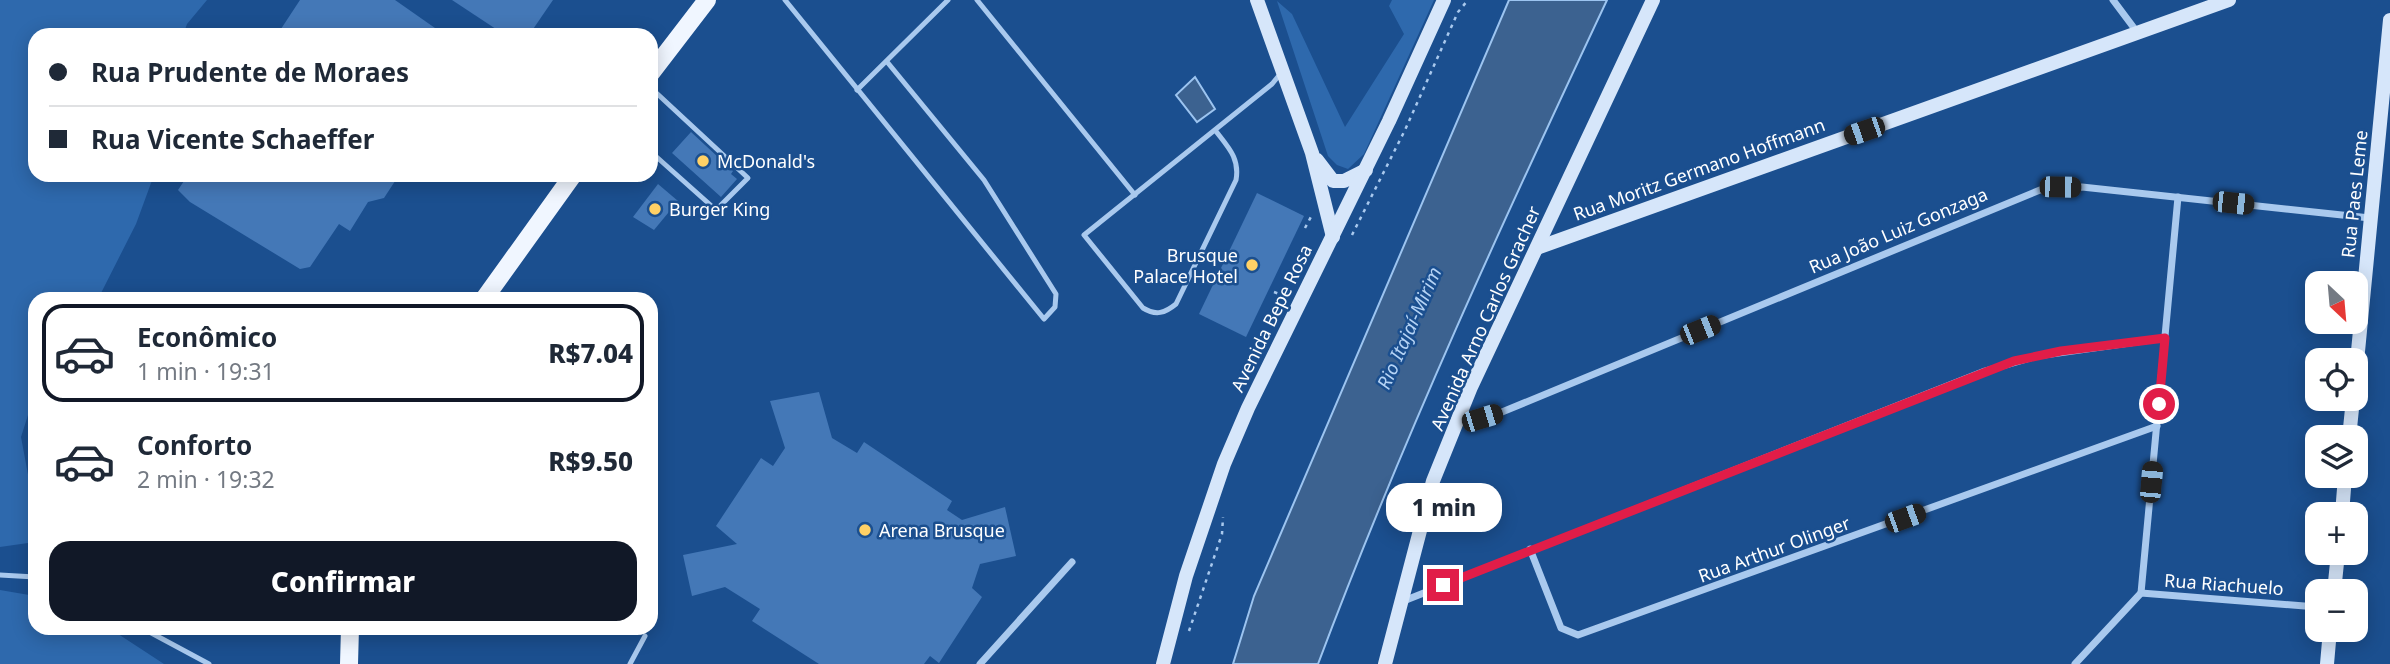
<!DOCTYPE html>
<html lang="pt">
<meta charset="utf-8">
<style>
body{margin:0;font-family:"Noto Sans",sans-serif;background:#f2f2f3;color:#1f2937;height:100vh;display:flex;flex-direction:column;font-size:26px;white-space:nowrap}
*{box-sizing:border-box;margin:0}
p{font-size:23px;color:#747a83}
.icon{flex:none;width:38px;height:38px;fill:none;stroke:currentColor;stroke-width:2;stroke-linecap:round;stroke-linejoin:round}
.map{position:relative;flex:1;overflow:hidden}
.details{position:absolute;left:28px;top:292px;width:630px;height:343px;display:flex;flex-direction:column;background:#fff;border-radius:21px;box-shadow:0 4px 18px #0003}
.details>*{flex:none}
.guide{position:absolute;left:28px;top:28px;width:630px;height:154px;border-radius:21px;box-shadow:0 4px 18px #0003;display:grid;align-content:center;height:154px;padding:0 21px;background:#fff}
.needle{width:46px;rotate:154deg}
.controls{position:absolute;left:2305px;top:271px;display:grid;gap:14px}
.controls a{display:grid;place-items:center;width:63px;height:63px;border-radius:14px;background:#fff;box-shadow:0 4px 18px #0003;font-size:35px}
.end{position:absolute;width:32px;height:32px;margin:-16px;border:9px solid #e11d48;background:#fff;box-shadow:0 0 0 4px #fff}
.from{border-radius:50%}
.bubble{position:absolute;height:49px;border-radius:21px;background:#fff;box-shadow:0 4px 18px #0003;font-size:23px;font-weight:800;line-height:49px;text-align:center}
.car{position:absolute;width:21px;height:42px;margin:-21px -10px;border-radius:9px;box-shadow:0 0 5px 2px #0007;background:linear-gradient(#222 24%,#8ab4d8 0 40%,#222 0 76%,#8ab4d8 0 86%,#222 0)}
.guide b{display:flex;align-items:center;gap:24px;height:66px;font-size:26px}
.guide b+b{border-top:2px solid #e0e1e3}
.guide i{width:18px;height:18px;background:#1f2937}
ul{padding:12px 0 0;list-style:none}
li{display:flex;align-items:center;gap:21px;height:98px;margin:0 14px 10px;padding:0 7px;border:4px solid transparent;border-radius:21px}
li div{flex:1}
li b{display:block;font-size:26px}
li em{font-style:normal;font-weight:800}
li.current{border-color:#111827}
li>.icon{width:63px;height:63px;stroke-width:1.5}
.action{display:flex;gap:14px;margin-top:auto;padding:14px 21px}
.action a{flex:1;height:80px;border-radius:21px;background:#111827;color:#fff;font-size:28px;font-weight:800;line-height:80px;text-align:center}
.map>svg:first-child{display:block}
.green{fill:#2e69ad}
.water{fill:#3c6290;stroke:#9cc4f0;stroke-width:2}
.building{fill:#4478b7}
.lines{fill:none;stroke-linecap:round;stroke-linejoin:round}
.path{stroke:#a9c9ee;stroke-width:2.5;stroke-dasharray:3.5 5;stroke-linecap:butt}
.lane{stroke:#a9c9ee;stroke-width:5}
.street{stroke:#a9c9ee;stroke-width:7}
.secondary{stroke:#d6e6fa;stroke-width:14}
.primary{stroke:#f0f6ff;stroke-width:18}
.route{stroke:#e11d48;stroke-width:9}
.poi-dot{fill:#ffd166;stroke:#1b4f8f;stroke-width:2.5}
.labels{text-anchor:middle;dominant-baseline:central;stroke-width:5;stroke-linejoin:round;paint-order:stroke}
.poi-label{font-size:18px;fill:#fff;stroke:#1b4f8f;text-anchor:start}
.street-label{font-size:18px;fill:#fff;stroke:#1b4f8f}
.water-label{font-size:19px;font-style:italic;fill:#b5d3f5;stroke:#1b4f8f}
</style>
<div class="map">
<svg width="2390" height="664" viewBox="0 0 2390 664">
<rect width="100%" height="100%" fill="#1b4f8f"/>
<!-- green -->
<g class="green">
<path d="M 0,0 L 207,0 L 187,24 L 183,35 L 35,35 L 35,175 L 154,175 L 136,224 L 98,299 L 35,299 L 35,393 L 21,437 L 29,480 L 35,492 L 35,542 L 0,547 Z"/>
<path d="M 1392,0 L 1434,0 L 1364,154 L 1348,169 L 1337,165 L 1328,156 L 1277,1 L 1292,14 L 1345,127 L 1404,34 L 1389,6 Z"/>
<path d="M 0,590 L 35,596 L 35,628 L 109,628 L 164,664 L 0,664 Z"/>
</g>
<!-- water -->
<g class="water">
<path d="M 1509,0 L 1607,0 C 1504,219 1403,438 1318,664 L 1233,664 L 1254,596 Z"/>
<path d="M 1195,77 L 1215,109 L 1197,122 L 1176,95 Z"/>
</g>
<!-- building -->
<g class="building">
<path d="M 300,0 L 395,0 L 445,35 L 277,35 Z"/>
<path d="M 452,0 L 553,0 L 529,35 L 505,35 Z"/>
<path d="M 691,132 L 733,171 L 731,174 L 737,179 L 721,197 L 672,153 Z"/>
<path d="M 188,175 L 399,175 L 384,198 L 368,202 L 350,231 L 339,224 L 310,267 L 300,269 L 190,202 L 178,190 Z"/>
<path d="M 658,184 L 678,201 L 654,230 L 633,217 Z"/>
<path d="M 1257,193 L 1304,216 L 1246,337 L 1199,314 Z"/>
<path d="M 819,392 L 832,438 L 857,453 L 864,442 L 952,501 L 947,510 L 962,520 L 1005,507 L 1016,556 L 980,564 L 972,588 L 982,597 L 939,663 L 930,656 L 924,664 L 819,664 L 752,621 L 760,609 L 725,587 L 692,596 L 683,555 L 737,544 L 716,526 L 761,458 L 773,466 L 785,448 L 770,401 Z"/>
</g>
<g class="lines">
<!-- path -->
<g class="path">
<path d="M 1305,228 L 1312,215"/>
<path d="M 1352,235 L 1405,130 L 1458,12 L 1468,0"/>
<path d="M 1274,292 L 1287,297"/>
<path d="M 1189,631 L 1222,534 L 1223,517"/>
</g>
<!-- lane -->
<g class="lane">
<path d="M 785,0 L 1044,319 L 1055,307 L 1056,294 L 984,180 L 888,63"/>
<path d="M 977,0 L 1135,195"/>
<path d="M 651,88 L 748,178 L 716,210 L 651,152"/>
<path d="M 857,90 L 948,0"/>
<path d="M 1215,130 C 1228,147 1240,158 1236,180 L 1176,304 C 1165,313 1156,316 1143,308 L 1084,235 L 1272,84 L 1281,73"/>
<path d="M 0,575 L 35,577"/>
<path d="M 142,628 L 209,664"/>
<path d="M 630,664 L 645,636"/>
</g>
<!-- street -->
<g class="street">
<path d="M 2113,0 L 2137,32"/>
<path d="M 1459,419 L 1482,418 L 1502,412 L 2040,190 L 2082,187 L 2370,218"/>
<path d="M 1530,549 L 1561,628 L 1578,635 L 2157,426"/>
<path d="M 2141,593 L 2178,197"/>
<path d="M 1401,602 L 1985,371 L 2037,356 L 2165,338"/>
<path d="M 980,664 L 1072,562"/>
<path d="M 2075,664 L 2141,593 L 2317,607"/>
</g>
<!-- secondary -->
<g class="secondary">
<path d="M 1257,0 L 1312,153 L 1333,237"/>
<path d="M 1317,160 L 1333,181 L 1344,181 L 1366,170"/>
<path d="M 1537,248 L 2229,0"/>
<path d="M 2356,372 L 2390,20"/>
<path d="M 2349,438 L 2353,399"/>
<path d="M 2342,514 L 2345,476"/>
<path d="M 2334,592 L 2338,553"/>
<path d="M 1163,664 L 1186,576 L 1224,464 L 1248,408 L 1389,121 L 1444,0"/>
<path d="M 1385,664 L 1433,481 L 1471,387 L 1653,0"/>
<path d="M 2327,664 L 2330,630"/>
</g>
<!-- primary -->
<g class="primary">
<path d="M 651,73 L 707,0"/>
<path d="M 484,299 L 573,175"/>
<path d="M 349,664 L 350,628"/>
</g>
</g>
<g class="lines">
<!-- route -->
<path class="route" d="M 1443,585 L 2014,361 L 2061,351 L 2165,338 L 2159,404"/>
</g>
<!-- markers -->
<g class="poi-dot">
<circle cx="703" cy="161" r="7"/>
<circle cx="655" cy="209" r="7"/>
<circle cx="1252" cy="265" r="7"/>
<circle cx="865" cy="530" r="7"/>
</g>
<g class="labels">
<!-- poi labels -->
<g class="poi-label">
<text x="717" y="161">McDonald's</text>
<text x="669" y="209">Burger King</text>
<text x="1238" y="255" text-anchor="end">Brusque<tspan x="1238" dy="21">Palace Hotel</tspan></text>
<text x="879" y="530">Arena Brusque</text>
</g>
<!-- street labels -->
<g class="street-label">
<text transform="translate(1699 169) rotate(-20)">Rua Moritz Germano Hoffmann</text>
<text transform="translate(2354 194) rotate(-84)">Rua Paes Leme</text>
<text transform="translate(1898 230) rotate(-23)">Rua João Luiz Gonzaga</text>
<text transform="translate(1271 318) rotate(-64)">Avenida Bepe Rosa</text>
<text transform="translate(1485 318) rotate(-66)">Avenida Arno Carlos Gracher</text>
<text transform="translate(1774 549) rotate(-20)">Rua Arthur Olinger</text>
<text transform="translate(2224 584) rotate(4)">Rua Riachuelo</text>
</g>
<!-- water labels -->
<g class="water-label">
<text transform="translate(1409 328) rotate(-66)">Rio Itajaí-Mirim</text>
</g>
</g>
</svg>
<div class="controls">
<a><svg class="needle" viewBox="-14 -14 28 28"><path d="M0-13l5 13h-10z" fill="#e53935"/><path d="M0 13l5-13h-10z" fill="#747a83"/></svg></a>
<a><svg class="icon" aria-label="locate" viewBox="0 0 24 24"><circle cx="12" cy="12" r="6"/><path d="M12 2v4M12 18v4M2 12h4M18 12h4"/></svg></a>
<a><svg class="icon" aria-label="layers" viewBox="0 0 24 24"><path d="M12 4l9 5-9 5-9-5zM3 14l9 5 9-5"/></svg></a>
<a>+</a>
<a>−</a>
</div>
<i class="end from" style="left:2159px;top:404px"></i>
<i class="end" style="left:1443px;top:585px"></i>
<div class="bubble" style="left:1386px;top:483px;width:116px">1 min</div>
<i class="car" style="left:1864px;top:131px;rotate:251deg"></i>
<i class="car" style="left:2060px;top:187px;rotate:91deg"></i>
<i class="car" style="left:2233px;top:203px;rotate:96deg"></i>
<i class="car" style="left:1700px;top:330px;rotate:68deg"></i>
<i class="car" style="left:1482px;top:418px;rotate:73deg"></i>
<i class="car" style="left:2151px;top:482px;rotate:5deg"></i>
<i class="car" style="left:1905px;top:518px;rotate:70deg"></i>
<div class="guide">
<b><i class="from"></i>Rua Prudente de Moraes</b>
<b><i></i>Rua Vicente Schaeffer</b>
</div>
<section class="details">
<ul>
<li class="current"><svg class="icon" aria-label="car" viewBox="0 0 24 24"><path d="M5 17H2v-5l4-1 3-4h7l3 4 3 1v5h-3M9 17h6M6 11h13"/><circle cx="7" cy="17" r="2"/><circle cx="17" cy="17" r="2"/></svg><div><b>Econômico</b><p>1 min · 19:31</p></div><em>R$7.04</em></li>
<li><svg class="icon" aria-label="car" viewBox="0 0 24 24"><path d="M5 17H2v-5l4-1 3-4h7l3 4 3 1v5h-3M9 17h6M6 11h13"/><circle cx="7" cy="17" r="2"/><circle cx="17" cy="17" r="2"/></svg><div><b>Conforto</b><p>2 min · 19:32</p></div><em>R$9.50</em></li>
</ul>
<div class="action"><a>Confirmar</a></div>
</section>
</div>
